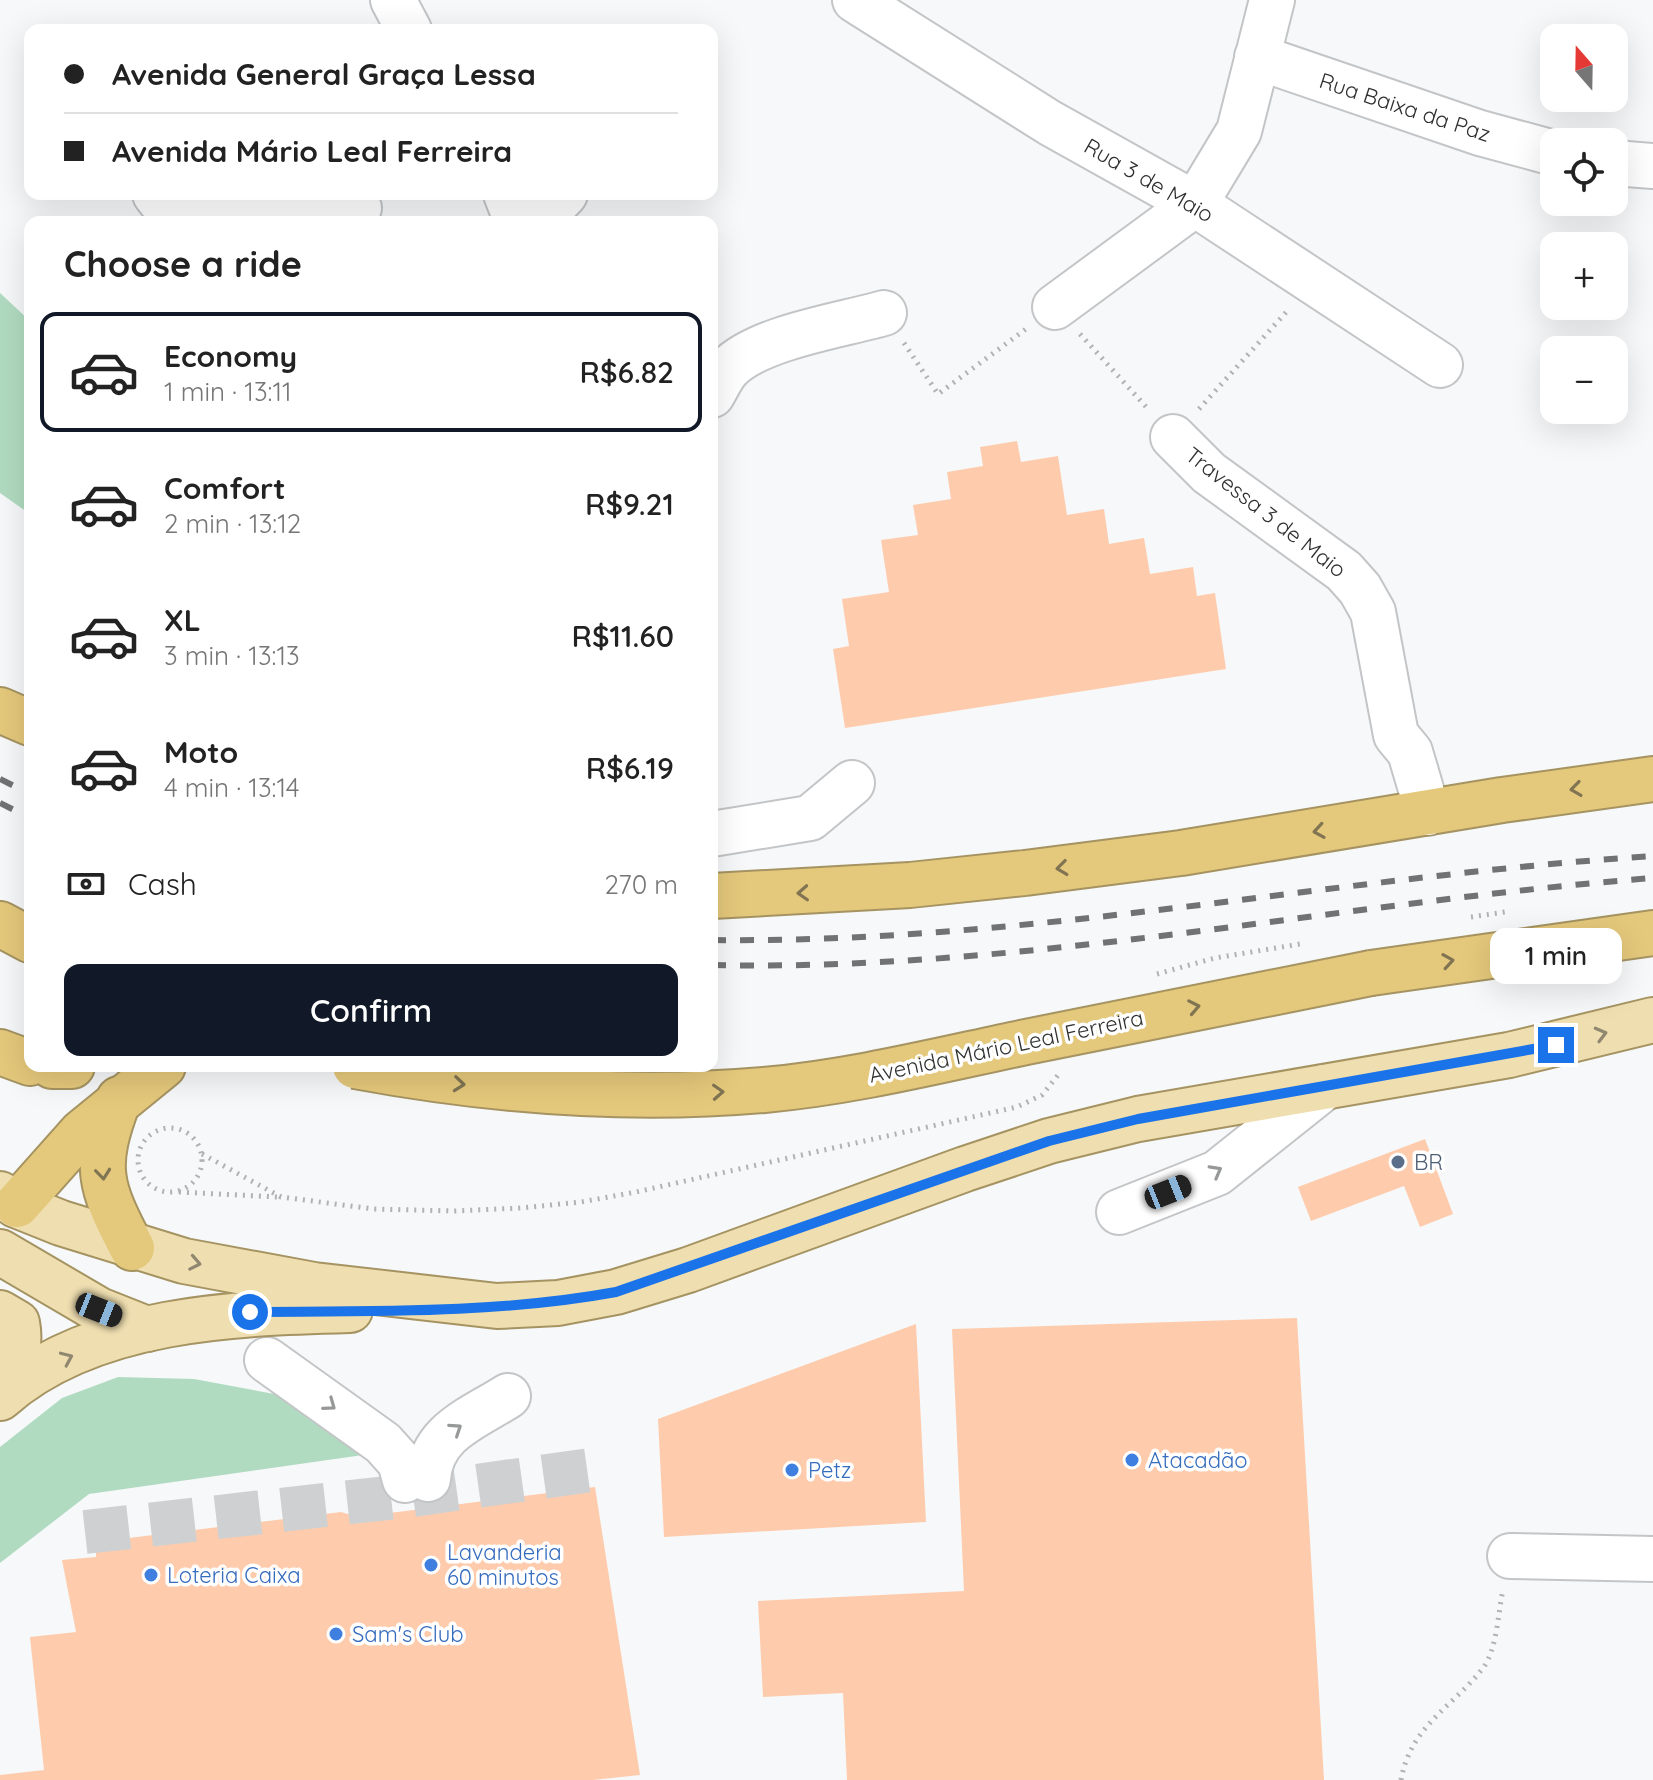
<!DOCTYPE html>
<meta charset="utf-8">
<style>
body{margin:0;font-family:Quicksand,sans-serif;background:#f6f6f6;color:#222;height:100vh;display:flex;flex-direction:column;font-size:30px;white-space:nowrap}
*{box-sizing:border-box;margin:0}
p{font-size:26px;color:#767676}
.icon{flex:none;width:44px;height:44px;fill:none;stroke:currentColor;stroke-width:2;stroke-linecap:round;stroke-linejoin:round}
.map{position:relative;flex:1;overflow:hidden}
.side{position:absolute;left:24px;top:216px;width:694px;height:856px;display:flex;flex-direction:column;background:#fff;border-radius:16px;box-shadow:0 8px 32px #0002}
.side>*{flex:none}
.guide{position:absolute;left:24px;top:24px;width:694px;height:176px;border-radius:16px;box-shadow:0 8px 32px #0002;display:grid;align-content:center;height:176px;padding:0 40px;background:#fff}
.needle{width:52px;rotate:340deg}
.controls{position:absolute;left:1540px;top:24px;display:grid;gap:16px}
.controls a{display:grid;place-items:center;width:88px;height:88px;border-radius:16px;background:#fff;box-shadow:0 8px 32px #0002;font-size:40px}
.end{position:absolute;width:36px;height:36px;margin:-18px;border:10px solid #1a73e8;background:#fff;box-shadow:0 0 0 4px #fff}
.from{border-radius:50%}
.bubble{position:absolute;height:56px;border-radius:16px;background:#fff;box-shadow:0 8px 32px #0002;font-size:26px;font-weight:600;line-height:56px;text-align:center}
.car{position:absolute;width:24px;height:48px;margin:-24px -12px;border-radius:10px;box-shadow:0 0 6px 2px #0007;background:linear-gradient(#222 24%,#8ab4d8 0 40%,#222 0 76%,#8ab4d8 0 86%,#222 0)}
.guide b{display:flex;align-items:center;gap:28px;height:76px;font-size:30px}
.guide b+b{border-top:2px solid #e0e0e0}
.guide i{width:20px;height:20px;background:#222}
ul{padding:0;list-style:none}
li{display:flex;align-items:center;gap:24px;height:120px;margin:0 16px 12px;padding:0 24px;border:4px solid transparent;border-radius:16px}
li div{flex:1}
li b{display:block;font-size:30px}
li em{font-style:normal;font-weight:600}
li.active{border-color:#111827}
li>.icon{width:72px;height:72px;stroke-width:1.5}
h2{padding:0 40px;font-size:36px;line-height:96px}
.pay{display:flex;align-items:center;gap:20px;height:88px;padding:0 40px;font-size:30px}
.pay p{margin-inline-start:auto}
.action{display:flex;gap:16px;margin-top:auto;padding:16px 40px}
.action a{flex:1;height:92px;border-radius:16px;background:#111827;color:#fff;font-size:32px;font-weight:600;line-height:92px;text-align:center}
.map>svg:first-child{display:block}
.green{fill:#b1dbc1}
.building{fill:#feccac}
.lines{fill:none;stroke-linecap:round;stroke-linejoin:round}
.minor-tunnel{stroke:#ced0d2;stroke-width:44;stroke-dasharray:44 22;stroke-linecap:butt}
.minor-casing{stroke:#c3c5c7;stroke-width:48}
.major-casing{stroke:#a59361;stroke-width:48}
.highway-casing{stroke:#a59361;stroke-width:48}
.path{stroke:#b0b2b3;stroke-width:5;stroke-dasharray:2 6;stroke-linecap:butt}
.minor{stroke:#fff;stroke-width:44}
.major{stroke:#efdeb0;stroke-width:44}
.highway{stroke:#e4c87b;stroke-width:44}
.rail{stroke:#717273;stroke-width:6;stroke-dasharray:14 14;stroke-linecap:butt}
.highway-bridge-casing{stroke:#a59361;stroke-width:48;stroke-linecap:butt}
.highway-bridge{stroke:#e4c87b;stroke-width:44}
.oneway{stroke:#807452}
.oneway2{stroke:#8f8770}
.oneway3{stroke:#979898}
.route{stroke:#1a73e8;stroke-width:10}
.service-dot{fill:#5c6f8a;stroke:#fff;stroke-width:3}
.shop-dot{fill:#3f7fe0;stroke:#fff;stroke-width:3}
.labels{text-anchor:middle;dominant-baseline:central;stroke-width:7;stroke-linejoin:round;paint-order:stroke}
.street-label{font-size:22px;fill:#2f3030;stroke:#fff}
.service-label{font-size:22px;fill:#4e5e75;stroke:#fff;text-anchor:start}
.shop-label{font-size:22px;fill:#366cbe;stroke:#fff;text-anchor:start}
</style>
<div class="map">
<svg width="1653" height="1780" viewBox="0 0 1653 1780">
<rect width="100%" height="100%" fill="#f6f8fa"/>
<!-- green -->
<g class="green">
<path d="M 0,293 L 30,321 L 30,514 L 0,493 Z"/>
<path d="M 118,1377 L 194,1379 L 285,1396 L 377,1453 L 89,1494 L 0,1563 L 0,1447 L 62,1398 Z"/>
</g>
<!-- building -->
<g class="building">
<path d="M 1017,441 L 1021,462 L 1058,456 L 1067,515 L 1104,509 L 1109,544 L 1144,538 L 1150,574 L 1193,567 L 1197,596 L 1215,593 L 1226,669 L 845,728 L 833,649 L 849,646 L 842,599 L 889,592 L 881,540 L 918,535 L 913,505 L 951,499 L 947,472 L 983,466 L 980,447 Z"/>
<path d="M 1425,1139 L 1453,1214 L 1420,1227 L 1404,1186 L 1311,1221 L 1298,1187 Z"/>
<path d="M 1297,1318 L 1324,1780 L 847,1780 L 843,1693 L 763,1697 L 758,1601 L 964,1591 L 952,1329 Z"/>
<path d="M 916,1324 L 926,1522 L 664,1537 L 658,1419 Z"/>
<path d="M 595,1487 L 640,1775 L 593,1780 L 0,1780 L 0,1775 L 44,1770 L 30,1637 L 76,1632 L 62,1560 L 96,1557 L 96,1542 L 341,1512 L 358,1517 Z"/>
</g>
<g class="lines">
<!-- minor-tunnel -->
<path class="minor-tunnel" d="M 85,1532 L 405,1496 L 591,1470"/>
<defs>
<g id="minor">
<path d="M 393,0 L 409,30"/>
<path d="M 855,0 L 1050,123 L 1195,204 L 1440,365"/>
<path d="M 1257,57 L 1480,133 L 1554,153"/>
<path d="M 1614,163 L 1653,166"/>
<path d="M 155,194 L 165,207 L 181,213 L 359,208"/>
<path d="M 506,194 L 517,222"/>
<path d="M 538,222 L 565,194"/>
<path d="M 1055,307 L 1195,204 L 1239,131 L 1272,0"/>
<path d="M 712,395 C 717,387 722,375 729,368 C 760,337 842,325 884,313"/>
<path d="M 1173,437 L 1209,473 L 1344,571 L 1360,589 L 1373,612 L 1396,735 L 1410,752 L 1428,813"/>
<path d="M 712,834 L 810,818 L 852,783"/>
<path d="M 1119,1212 L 1217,1173 L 1325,1087"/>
<path d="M 267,1360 L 383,1443 L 400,1462 L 405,1480"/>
<path d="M 428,1479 C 431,1432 472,1419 508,1396"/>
<path d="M 1510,1556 L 1653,1559"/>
</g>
<g id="major">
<path d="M 0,1194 L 16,1205 L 61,1223 L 184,1261 L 314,1285 L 497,1306 L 558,1303 L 616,1292 L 688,1270 L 965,1169 L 1049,1141 L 1138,1119 L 1509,1055 L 1653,1020"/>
<path d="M 0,1252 L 99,1310 L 147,1329"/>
<path d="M 0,1313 L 17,1323 C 22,1348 14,1361 0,1381"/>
<path d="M 0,1398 C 91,1317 237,1313 350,1310"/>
</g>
<g id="highway">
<path d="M 0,710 L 30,723"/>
<path d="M 712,896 L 910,885 L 1025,873 L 1181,853 L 1502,800 L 1653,779"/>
<path d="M 0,924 L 30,940"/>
<path d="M 1371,973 L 1653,933"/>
<path d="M 0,1052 L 30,1063"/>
<path d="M 52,1066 L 72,1066"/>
<path d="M 119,1099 C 93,1167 99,1185 132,1248"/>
<path d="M 17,1205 L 82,1132 L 163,1066"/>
</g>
</defs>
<!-- minor casing -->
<use href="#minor" class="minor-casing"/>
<!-- major casing -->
<use href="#major" class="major-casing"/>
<!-- highway casing -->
<use href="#highway" class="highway-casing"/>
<!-- path -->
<g class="path">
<path d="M 1080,334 L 1149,410"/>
<path d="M 904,343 L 938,394 L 1026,329"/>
<path d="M 1199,409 L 1289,309"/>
<path d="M 1471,917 L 1505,912"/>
<path d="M 1157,974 L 1215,958 L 1300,944"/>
<circle cx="170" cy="1160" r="32"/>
<path d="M 202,1154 L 281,1197 L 374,1209 L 454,1211 L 521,1208 L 581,1202 L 636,1192 L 1017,1107 L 1042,1095 L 1059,1074"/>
<path d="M 179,1192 L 277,1197"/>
<path d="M 1401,1780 C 1411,1725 1452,1708 1483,1668 C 1497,1650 1498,1612 1503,1590"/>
</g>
<!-- minor -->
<use href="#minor" class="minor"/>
<!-- major -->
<use href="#major" class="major"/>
<!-- highway -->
<use href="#highway" class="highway"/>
<!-- rail -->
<g class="rail">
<path d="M 0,779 L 30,794"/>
<path d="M 0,803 L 30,818"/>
<path d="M 712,940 C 1028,944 1339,876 1653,856"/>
<path d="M 712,965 C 1027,972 1340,902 1653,878"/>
</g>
<defs>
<path id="highway-bridge" d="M 355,1066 C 490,1091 626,1102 764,1090 C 853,1082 940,1060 1026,1042 C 1141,1018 1256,995 1371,973"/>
</defs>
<!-- highway-bridge casing -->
<use href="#highway-bridge" class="highway-bridge-casing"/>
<!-- highway-bridge -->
<use href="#highway-bridge" class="highway-bridge"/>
</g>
<!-- one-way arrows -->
<defs><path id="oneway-chevron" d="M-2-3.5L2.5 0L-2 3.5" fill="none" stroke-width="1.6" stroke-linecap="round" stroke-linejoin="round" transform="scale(2)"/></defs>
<g class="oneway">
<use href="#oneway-chevron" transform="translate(1576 789) rotate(172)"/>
<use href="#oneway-chevron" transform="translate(1319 831) rotate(171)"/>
<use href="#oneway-chevron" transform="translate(1062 868) rotate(173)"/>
<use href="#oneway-chevron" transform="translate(803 893) rotate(177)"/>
<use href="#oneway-chevron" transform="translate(1448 961) rotate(-9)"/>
<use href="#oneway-chevron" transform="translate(1194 1007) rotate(-11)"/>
<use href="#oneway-chevron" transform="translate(459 1084) rotate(6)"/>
<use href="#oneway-chevron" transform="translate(718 1092) rotate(-3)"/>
<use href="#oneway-chevron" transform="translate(103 1174) rotate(84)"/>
</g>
<g class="oneway2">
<use href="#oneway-chevron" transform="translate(1601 1034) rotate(-15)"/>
<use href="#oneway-chevron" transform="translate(195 1263) rotate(11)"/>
<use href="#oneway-chevron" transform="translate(67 1358) rotate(-24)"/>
</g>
<g class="oneway3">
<use href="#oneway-chevron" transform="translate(1216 1171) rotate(-29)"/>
<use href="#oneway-chevron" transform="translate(330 1405) rotate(36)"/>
<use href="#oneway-chevron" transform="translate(456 1429) rotate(-34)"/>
</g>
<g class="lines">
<!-- route -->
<path class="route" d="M 250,1312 C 371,1311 496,1314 616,1292 L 1049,1141 L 1138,1119 L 1556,1045"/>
</g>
<!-- markers -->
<circle class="service-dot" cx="1398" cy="1162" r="8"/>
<g class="shop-dot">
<circle cx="1132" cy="1460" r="8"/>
<circle cx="792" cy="1470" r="8"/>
<circle cx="431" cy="1565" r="8"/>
<circle cx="151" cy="1575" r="8"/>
<circle cx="336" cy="1634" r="8"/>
</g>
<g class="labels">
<!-- street labels -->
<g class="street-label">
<text transform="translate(1405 107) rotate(18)">Rua Baixa da Paz</text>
<text transform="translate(1149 180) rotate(30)">Rua 3 de Maio</text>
<text transform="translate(1266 512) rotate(38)">Travessa 3 de Maio</text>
<text transform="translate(1006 1046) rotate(-12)">Avenida Mário Leal Ferreira</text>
</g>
<!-- service labels -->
<g class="service-label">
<text x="1414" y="1162">BR</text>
</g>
<!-- shop labels -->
<g class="shop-label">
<text x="1148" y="1460">Atacadão</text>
<text x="808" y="1470">Petz</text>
<text x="447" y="1552">Lavanderia<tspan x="447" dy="25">60 minutos</tspan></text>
<text x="167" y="1575">Loteria Caixa</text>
<text x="352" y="1634">Sam's Club</text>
</g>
</g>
</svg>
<div class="controls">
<a><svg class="needle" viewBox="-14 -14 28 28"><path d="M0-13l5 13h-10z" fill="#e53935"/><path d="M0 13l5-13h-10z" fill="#767676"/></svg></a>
<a><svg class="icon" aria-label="locate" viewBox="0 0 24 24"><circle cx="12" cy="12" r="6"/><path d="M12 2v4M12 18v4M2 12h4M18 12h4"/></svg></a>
<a>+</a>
<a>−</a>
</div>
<i class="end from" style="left:250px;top:1312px"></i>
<i class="end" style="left:1556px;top:1045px"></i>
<div class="bubble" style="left:1490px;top:928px;width:132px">1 min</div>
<i class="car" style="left:1168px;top:1192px;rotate:68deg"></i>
<i class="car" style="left:99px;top:1310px;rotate:112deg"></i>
<div class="guide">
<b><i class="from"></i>Avenida General Graça Lessa</b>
<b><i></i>Avenida Mário Leal Ferreira</b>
</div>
<section class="side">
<h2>Choose a ride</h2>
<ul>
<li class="active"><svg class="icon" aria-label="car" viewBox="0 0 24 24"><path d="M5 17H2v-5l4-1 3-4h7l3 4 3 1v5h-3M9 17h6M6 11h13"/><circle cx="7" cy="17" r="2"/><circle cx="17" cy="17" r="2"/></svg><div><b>Economy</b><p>1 min · 13:11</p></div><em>R$6.82</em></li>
<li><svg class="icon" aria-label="car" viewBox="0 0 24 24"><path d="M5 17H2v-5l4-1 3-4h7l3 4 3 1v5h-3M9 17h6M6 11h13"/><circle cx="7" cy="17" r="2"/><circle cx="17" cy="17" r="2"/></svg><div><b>Comfort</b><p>2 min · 13:12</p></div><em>R$9.21</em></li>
<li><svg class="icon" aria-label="car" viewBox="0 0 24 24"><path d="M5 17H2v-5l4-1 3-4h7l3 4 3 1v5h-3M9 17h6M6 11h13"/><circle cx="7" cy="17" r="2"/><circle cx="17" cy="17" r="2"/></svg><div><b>XL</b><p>3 min · 13:13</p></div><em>R$11.60</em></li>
<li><svg class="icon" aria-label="car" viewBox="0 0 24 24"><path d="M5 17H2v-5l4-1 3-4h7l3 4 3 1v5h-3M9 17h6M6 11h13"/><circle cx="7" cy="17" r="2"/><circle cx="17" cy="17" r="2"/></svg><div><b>Moto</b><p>4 min · 13:14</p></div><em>R$6.19</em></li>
</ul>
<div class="pay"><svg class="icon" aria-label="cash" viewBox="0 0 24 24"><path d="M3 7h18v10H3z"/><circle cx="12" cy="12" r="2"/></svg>Cash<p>270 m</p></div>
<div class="action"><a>Confirm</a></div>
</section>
</div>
